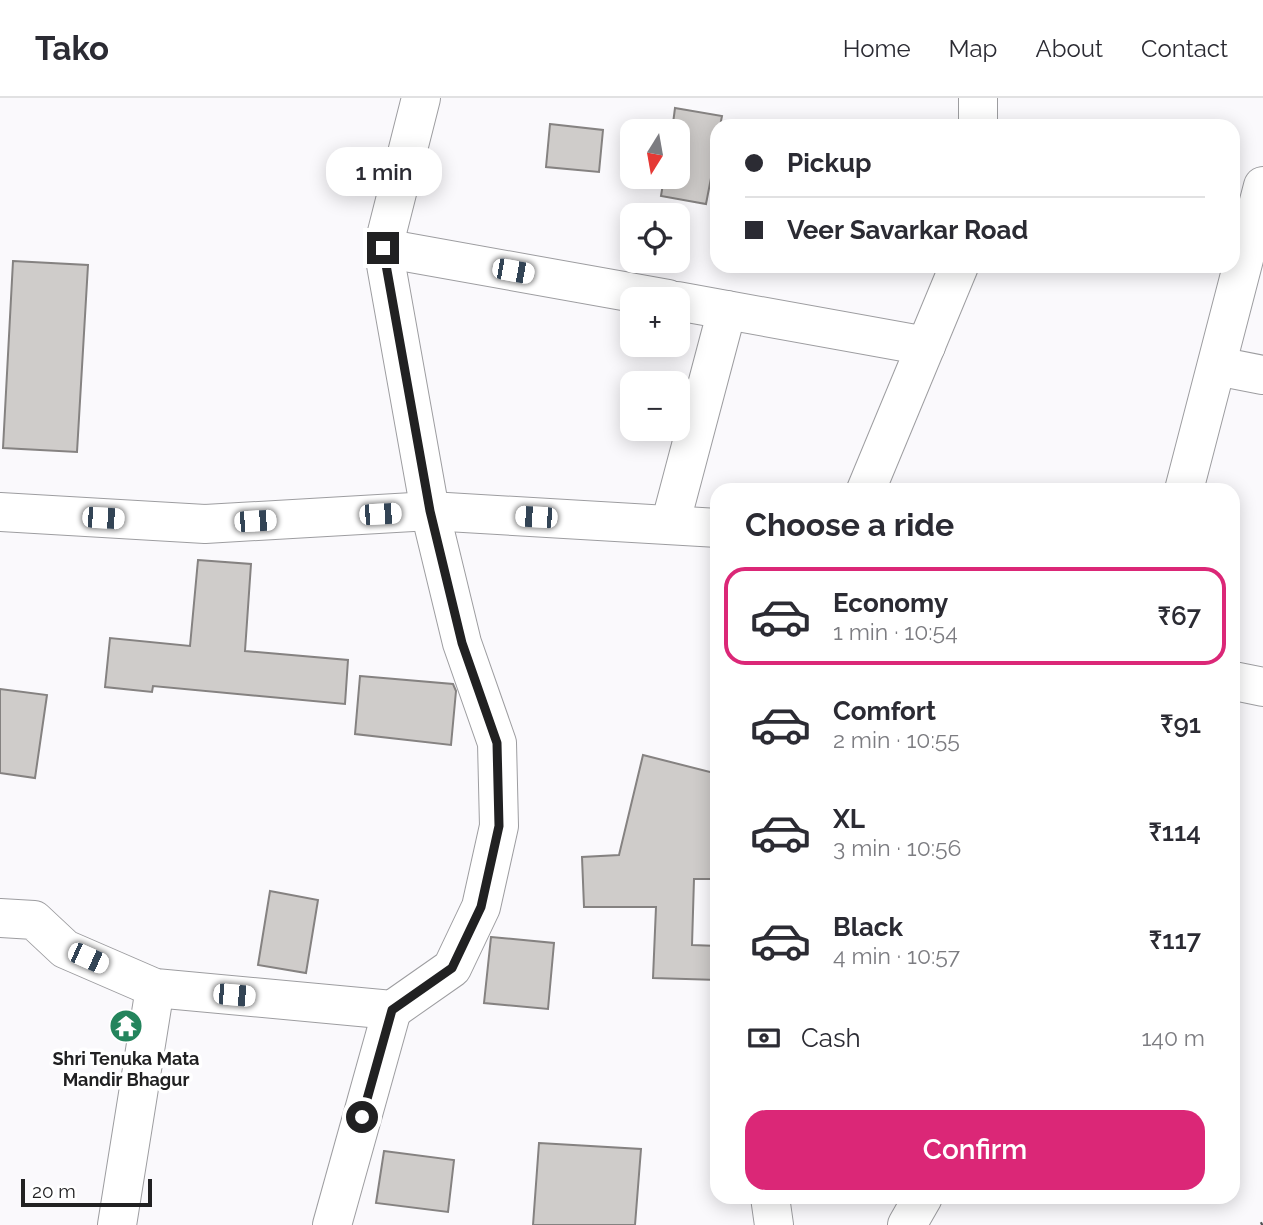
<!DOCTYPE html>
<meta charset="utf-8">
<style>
body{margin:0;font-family:Raleway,sans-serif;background:#f2f2f3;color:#2b2b33;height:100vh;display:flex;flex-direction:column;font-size:26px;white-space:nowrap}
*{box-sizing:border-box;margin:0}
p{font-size:23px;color:#7c7c81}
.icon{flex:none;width:38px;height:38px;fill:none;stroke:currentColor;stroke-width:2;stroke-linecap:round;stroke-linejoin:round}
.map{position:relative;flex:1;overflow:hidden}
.drawer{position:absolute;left:710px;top:385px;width:530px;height:721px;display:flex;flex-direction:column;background:#fff;border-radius:21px;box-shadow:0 4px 18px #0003}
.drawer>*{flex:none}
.banner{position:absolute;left:710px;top:21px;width:530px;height:154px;border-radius:21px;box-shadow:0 4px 18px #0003;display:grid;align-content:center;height:154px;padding:0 35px;background:#fff}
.needle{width:46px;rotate:191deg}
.controls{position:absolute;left:620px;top:21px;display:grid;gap:14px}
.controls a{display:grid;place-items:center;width:70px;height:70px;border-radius:14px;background:#fff;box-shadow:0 4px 18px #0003;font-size:35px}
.scale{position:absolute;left:21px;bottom:18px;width:131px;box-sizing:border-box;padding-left:7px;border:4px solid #212122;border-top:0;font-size:19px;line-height:24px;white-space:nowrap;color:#212122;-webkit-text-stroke:5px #fff;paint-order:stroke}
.end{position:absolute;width:32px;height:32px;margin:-16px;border:9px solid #212122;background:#fff;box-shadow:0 0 0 4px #fff}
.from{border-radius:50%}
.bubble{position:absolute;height:49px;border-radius:21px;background:#fff;box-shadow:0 4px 18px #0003;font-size:23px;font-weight:600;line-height:49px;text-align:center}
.car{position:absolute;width:21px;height:42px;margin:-21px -10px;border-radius:9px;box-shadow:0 0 5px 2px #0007;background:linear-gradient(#fff 24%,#345 0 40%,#fff 0 76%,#345 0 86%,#fff 0)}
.banner b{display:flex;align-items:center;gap:24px;height:66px;font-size:26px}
.banner b+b{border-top:2px solid #e1e1e2}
.banner i{width:18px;height:18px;background:#2b2b33}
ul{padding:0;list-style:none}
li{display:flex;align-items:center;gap:21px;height:98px;margin:0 14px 10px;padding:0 21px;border:4px solid transparent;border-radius:21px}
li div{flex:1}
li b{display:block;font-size:26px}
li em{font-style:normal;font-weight:600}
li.current{border-color:#db2777}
li>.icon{width:63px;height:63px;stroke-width:1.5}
h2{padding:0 35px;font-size:32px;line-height:84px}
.pay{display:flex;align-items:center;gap:18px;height:77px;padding:0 35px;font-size:26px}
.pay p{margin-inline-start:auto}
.cta{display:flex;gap:14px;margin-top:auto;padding:14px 35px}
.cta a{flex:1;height:80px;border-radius:21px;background:#db2777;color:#fff;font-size:28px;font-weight:600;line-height:80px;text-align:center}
header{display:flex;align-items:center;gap:42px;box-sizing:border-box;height:98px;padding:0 35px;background:#fff;border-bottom:2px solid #e1e1e2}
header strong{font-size:33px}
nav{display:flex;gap:38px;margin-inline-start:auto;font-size:24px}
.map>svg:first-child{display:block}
.building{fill:#cfccca;stroke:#858281;stroke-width:2}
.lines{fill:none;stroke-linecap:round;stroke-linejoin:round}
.minor-casing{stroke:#9d9da0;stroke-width:40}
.minor{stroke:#fff;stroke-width:38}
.rail{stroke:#525254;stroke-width:5;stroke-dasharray:10 5;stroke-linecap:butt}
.route{stroke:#212122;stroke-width:9}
.labels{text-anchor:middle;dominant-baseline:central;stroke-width:7;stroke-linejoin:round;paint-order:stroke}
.poi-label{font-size:18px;font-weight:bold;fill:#212122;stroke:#fff}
</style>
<header>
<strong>Tako</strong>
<nav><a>Home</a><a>Map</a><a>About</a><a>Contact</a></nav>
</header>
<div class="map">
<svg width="1263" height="1127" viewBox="0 0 1263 1127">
<rect width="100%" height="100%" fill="#faf9fc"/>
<!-- building -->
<g class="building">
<path d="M 675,10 L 722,18 L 720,28 L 718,28 L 718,44 L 706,106 L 661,98 L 664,79 L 677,79 L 677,33 L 672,33 Z"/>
<path d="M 550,26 L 603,32 L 599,74 L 546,69 Z"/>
<path d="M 13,163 L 88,167 L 77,354 L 3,350 Z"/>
<path d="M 198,462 L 251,466 L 245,553 L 348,562 L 345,606 L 153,588 L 152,594 L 105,589 L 110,540 L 190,548 Z"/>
<path d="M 360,578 L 453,586 L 456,593 L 451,647 L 355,636 Z"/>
<path d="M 0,591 L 47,597 L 35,680 L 0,675 Z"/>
<path d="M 643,657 L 718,676 L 718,781 L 694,781 L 692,847 L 718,848 L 718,882 L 653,880 L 656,809 L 584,809 L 582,759 L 619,757 Z"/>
<path d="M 270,793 L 318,802 L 306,875 L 258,867 Z"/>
<path d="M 491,839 L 554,845 L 548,911 L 484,905 Z"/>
<path d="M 539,1045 L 641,1051 L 635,1127 L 533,1127 Z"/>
<path d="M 384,1053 L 454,1062 L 448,1114 L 376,1105 Z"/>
</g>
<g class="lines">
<defs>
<g id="minor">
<path d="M 978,0 L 978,28"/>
<path d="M 383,150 L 668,201"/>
<path d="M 677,203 L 926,248"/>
<path d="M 1217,268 L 1263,277"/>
<path d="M 866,392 L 959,168"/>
<path d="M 1184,392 L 1263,88"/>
<path d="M 0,414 L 205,426 L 430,413 L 718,430"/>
<path d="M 670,427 L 727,212"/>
<path d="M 1234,583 L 1263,589"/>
<path d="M 0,820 L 34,822 L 65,851 L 155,890 L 392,912 L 452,870 L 481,809 L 499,728 L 497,645 L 462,545 L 430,413 L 383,150 L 421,0"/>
<path d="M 770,1099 L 774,1127"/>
<path d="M 117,1127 L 155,890"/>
<path d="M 332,1127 L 392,912"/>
<path d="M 907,1127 L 923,1099"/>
</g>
</defs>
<!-- minor casing -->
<use href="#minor" class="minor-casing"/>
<!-- minor -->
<use href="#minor" class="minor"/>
<!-- rail -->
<path class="rail" d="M 1261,1127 L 1263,1126"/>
</g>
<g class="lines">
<!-- route -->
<path class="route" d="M 362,1019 L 392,912 L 452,870 L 481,809 L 499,728 L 497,645 L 462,545 L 430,413 L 383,150"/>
</g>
<!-- icons -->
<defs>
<symbol id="temple-disc" viewBox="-11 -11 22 22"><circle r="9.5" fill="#23845c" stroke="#fff"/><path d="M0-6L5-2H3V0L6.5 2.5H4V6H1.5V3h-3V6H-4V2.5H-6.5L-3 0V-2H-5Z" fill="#fff"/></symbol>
</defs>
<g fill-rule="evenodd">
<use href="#temple-disc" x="107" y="909" width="38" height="38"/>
</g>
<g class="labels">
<!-- poi labels -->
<g class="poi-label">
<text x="126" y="960">Shri Tenuka Mata<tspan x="126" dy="21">Mandir Bhagur</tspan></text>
</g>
</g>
</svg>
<div class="controls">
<a><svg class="needle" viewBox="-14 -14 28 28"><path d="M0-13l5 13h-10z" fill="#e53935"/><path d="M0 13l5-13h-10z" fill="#7c7c81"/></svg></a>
<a><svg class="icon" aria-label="locate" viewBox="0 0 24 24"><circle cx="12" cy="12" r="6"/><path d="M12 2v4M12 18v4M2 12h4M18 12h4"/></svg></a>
<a>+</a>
<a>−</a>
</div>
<div class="scale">20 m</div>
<i class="end from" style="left:362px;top:1019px"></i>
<i class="end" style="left:383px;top:150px"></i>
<div class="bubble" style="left:326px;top:49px;width:116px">1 min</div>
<i class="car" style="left:513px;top:173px;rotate:100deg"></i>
<i class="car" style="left:380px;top:416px;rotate:87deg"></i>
<i class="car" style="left:536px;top:419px;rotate:273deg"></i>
<i class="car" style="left:103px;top:420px;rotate:93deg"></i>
<i class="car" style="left:255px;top:423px;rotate:87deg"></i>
<i class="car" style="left:88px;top:860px;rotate:114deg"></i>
<i class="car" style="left:234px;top:897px;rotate:95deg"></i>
<div class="banner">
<b><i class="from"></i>Pickup</b>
<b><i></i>Veer Savarkar Road</b>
</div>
<section class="drawer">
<h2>Choose a ride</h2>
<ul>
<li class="current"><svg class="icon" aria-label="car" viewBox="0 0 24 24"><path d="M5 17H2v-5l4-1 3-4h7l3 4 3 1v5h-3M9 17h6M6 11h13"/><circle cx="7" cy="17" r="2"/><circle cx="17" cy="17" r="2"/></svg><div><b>Economy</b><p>1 min · 10:54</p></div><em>₹67</em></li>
<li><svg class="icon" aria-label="car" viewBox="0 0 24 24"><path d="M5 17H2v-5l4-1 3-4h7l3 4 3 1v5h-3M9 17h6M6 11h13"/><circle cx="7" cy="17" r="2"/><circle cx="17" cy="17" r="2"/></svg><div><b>Comfort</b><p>2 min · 10:55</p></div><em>₹91</em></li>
<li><svg class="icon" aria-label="car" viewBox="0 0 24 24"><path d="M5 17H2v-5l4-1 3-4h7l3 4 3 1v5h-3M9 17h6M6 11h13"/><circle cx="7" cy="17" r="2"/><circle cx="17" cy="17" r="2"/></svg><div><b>XL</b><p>3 min · 10:56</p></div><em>₹114</em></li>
<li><svg class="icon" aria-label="car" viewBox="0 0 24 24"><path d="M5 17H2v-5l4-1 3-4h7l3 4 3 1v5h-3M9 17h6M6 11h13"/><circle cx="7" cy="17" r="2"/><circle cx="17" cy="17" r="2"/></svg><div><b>Black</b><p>4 min · 10:57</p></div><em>₹117</em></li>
</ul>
<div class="pay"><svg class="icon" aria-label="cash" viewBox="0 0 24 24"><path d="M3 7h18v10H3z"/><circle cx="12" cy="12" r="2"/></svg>Cash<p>140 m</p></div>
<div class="cta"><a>Confirm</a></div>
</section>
</div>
